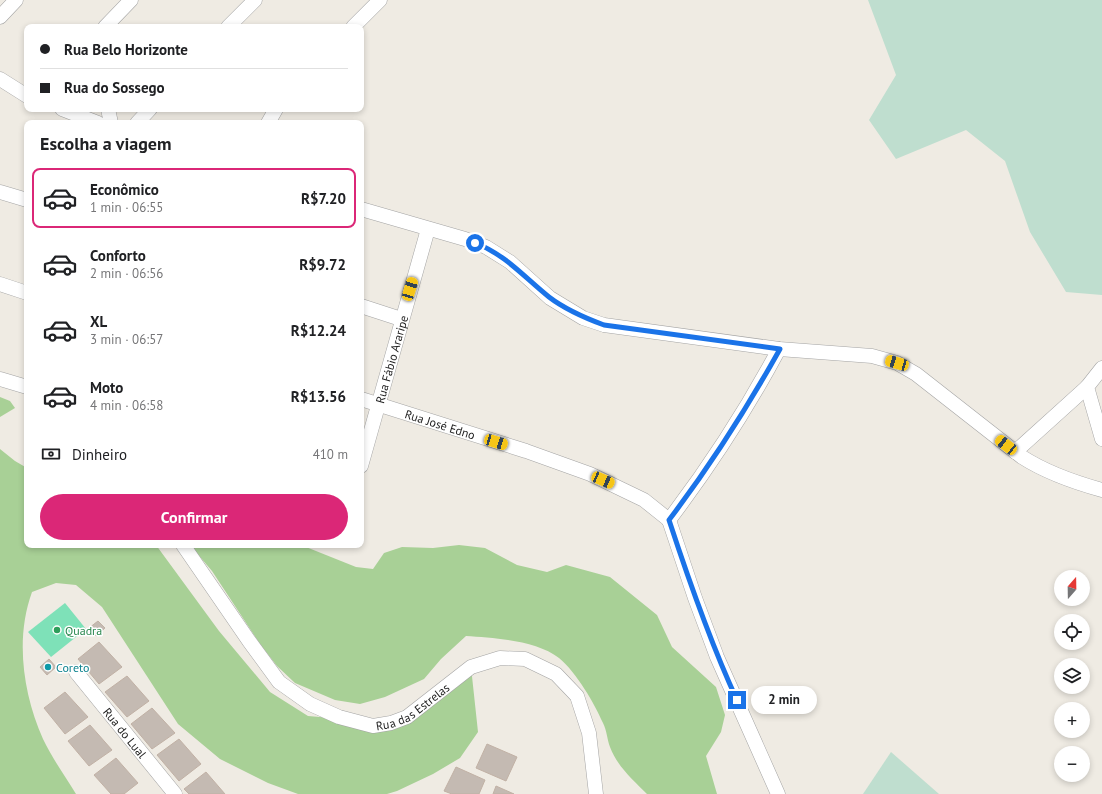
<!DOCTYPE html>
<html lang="pt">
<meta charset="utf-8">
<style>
body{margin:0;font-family:"PT Sans",sans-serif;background:#f6f6f6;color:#202124;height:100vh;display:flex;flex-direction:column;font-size:15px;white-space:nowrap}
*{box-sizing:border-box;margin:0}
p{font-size:13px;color:#757577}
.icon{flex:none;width:22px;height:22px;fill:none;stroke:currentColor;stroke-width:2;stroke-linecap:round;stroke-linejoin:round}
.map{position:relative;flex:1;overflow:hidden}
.side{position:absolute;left:24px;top:120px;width:340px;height:428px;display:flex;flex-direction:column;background:#fff;border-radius:8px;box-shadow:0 2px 6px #0003}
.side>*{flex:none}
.top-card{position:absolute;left:24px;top:24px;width:340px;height:88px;border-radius:8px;box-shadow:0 2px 6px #0003;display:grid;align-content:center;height:88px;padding:0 16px;background:#fff}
.needle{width:26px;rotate:20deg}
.fabs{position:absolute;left:1054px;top:570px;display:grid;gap:8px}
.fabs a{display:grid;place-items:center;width:36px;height:36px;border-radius:50%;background:#fff;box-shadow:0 2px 6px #0003;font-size:20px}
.end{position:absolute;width:18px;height:18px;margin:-9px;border:5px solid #1a73e8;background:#fff;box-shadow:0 0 0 2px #fff}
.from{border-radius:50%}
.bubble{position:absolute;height:28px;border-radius:14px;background:#fff;box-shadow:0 2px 6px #0003;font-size:13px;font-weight:600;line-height:28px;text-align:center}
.car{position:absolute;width:12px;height:24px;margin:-12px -6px;border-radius:5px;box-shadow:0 0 3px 1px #0007;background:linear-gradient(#f5c518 24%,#345 0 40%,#f5c518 0 76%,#345 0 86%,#f5c518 0)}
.top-card b{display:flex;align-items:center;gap:14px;height:38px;font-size:15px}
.top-card b+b{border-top:1px solid #e0e0e0}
.top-card i{width:10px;height:10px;background:#202124}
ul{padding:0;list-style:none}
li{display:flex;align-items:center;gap:12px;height:60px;margin:0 8px 6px;padding:0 8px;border:2px solid transparent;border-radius:8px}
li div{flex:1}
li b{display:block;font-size:15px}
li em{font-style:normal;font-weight:600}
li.selected{border-color:#db2777}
li>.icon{width:36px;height:36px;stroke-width:1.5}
h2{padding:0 16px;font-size:18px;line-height:48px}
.pay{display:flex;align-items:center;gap:10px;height:44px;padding:0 16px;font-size:15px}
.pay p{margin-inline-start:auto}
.action{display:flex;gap:8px;margin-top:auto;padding:8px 16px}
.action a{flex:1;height:46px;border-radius:24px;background:#db2777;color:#fff;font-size:16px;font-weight:600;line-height:46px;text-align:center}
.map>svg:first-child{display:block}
.forest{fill:#a8d096}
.wetland{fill:#bfdecf}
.pitch{fill:#7ee1b8}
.building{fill:#c4bab2;stroke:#c1b1a5}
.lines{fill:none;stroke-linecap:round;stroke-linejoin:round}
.minor-casing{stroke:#a4a4a4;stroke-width:15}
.minor{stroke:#fff;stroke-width:14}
.route{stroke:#1a73e8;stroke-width:5}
.leisure-dot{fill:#2e9e5b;stroke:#fff;stroke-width:1.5}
.culture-dot{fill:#0f9aa8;stroke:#fff;stroke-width:1.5}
.labels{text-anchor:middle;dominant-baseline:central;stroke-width:3;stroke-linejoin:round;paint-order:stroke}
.street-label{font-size:12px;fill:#1d1d1d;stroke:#fff}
.leisure-label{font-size:12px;fill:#27864d;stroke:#fff;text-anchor:start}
.culture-label{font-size:12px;fill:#0d838f;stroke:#fff;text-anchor:start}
</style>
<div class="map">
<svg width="1102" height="794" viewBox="0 0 1102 794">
<rect width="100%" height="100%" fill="#efebe3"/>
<!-- forest -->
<g class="forest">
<path d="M 0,397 L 10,401 L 15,408 L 0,417 Z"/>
<path d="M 0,449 L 15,461 L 27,468 L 27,545 L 156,545 L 219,631 L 270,692 L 308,716 L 391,723 L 471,667 L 478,732 L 460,758 L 433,774 L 397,791 L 387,794 L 298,794 L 268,783 L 220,759 L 178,724 L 102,607 L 76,585 L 56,583 L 32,592 C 15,639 23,694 43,739 C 52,758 65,776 76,794 L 0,794 Z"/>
<path d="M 190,545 L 301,545 L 356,567 L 373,569 L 384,553 L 402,547 L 433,548 L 459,545 L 485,548 L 517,565 L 547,572 L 566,565 L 610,577 L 657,615 L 672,647 L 716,687 L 725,715 L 721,732 L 706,756 L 717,794 L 647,794 C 633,780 617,766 610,747 C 607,739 607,731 603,723 C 594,703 577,673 559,658 C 536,640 494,638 466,636 L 441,659 L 424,679 L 385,697 L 360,704 L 335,700 L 295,683 L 277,666 L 260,644 L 212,571 Z"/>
</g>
<!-- wetland -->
<g class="wetland">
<path d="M 868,0 L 1102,0 L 1102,295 L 1066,292 L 1030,232 L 1005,161 L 966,130 L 896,159 L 869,120 L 896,75 Z"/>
<path d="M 891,752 L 939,794 L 863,794 Z"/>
</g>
<!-- pitch -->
<path class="pitch" d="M 65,603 L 86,629 L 51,657 L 28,632 Z"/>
<!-- building -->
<g class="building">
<path d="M 98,621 L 105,628 L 96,636 L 89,628 Z"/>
<path d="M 99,642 L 122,667 L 99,684 L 78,659 Z"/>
<path d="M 49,659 L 56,667 L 47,675 L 40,667 Z"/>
<path d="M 127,676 L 149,701 L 127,717 L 105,692 Z"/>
<path d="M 65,692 L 88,717 L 65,734 L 44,708 Z"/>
<path d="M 152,708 L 175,733 L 152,749 L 131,724 Z"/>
<path d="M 90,725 L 112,750 L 89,766 L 68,741 Z"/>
<path d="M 179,739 L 201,764 L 179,781 L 157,755 Z"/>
<path d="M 487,744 L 517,757 L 506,781 L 476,768 Z"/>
<path d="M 116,758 L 138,783 L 124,794 L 111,794 L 94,775 Z"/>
<path d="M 456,767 L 485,780 L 479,794 L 452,794 L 444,791 Z"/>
<path d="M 206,772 L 225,794 L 189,794 L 184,789 Z"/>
<path d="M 496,786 L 514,794 L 493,794 Z"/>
</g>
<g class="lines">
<defs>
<g id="minor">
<path d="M 0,17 L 16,0"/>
<path d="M 105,27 L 131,0"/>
<path d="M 228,27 L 255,0"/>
<path d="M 353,27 L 380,0"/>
<path d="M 0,79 L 27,96"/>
<path d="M 62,109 L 98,123"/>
<path d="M 108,109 L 111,123"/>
<path d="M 137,123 L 150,109"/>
<path d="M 268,123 L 276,109"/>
<path d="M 0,192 L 27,200"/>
<path d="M 361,209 L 465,239 L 486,247 L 510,262 L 550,298 L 583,318 L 604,325 L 779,349 L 872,356 L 897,363 L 916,374 L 1022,457 C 1047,473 1073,482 1102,490"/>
<path d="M 0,284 L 27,293"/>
<path d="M 361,306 L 401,319"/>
<path d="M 1102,368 L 1087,387 L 1102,439"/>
<path d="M 0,379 L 27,387"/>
<path id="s1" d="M 361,399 L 526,451 L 590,474 L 644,500 L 669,520"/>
<path d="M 1015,452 L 1087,387"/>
<path id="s2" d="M 361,466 L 428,229"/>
<path d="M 669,520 L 695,598 L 717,657 L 778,794"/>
<path d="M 669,520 C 710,466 747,409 779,349"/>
<path id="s3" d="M 183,545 L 249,641 L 279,682 L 310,704 L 339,717 L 373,726 L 391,723 L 407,717 L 471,667 L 500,658 L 525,659 L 556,674 L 577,696 L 589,733 L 596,794"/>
<path id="s4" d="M 76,672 L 175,794"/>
</g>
</defs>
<!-- minor casing -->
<use href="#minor" class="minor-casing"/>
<!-- minor -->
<use href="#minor" class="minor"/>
</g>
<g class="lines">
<!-- route -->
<path class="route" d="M 475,243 C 505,254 525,278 549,297 C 566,310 585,318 604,325 L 780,349 C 747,408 710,466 669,520 C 689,581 710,642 737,700"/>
</g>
<!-- markers -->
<circle class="leisure-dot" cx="57" cy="630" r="4"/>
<circle class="culture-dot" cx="48" cy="667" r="4"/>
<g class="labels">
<!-- street labels -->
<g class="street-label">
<text stroke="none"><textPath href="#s2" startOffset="111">Rua Fábio Araripe</textPath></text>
<text stroke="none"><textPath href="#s1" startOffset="83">Rua José Edno</textPath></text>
<text stroke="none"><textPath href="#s3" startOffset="317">Rua das Estrelas</textPath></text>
<text stroke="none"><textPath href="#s4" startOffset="78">Rua do Lual</textPath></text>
</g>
<!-- leisure labels -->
<g class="leisure-label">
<text x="65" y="630">Quadra</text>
</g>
<!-- culture labels -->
<g class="culture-label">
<text x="56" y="667">Coreto</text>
</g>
</g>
</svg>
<div class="fabs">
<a><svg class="needle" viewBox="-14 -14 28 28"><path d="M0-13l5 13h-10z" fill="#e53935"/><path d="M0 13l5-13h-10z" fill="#757577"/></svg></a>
<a><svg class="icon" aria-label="locate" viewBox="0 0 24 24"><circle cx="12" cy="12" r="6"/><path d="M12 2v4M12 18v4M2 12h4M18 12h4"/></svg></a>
<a><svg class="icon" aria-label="layers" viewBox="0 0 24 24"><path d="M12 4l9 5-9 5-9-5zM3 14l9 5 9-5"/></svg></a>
<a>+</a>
<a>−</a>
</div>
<i class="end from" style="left:475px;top:243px"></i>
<i class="end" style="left:737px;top:700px"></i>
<div class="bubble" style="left:751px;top:686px;width:66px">2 min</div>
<i class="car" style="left:410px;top:289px;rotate:17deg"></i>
<i class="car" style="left:897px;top:363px;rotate:286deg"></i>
<i class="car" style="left:496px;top:442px;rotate:107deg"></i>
<i class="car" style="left:1006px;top:445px;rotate:308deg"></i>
<i class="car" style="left:603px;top:480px;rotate:113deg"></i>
<div class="top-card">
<b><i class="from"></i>Rua Belo Horizonte</b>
<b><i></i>Rua do Sossego</b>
</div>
<section class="side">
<h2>Escolha a viagem</h2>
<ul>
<li class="selected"><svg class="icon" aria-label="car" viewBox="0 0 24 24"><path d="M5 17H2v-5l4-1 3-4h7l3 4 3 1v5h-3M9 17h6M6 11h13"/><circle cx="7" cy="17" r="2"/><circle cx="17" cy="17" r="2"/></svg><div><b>Econômico</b><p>1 min · 06:55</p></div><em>R$7.20</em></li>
<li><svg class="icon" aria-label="car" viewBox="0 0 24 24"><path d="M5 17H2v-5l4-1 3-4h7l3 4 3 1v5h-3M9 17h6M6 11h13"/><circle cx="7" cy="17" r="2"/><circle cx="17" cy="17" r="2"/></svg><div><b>Conforto</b><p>2 min · 06:56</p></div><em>R$9.72</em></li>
<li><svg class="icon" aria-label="car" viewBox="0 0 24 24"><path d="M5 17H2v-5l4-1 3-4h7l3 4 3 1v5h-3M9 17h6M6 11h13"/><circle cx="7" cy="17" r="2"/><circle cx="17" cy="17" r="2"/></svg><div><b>XL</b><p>3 min · 06:57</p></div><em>R$12.24</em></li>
<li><svg class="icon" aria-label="car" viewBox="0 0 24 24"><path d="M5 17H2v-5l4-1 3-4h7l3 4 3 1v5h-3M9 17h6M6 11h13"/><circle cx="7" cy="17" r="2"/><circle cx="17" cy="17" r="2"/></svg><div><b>Moto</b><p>4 min · 06:58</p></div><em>R$13.56</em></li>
</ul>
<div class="pay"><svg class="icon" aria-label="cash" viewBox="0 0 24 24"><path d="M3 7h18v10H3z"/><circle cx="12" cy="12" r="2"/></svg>Dinheiro<p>410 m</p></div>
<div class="action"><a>Confirmar</a></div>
</section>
</div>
